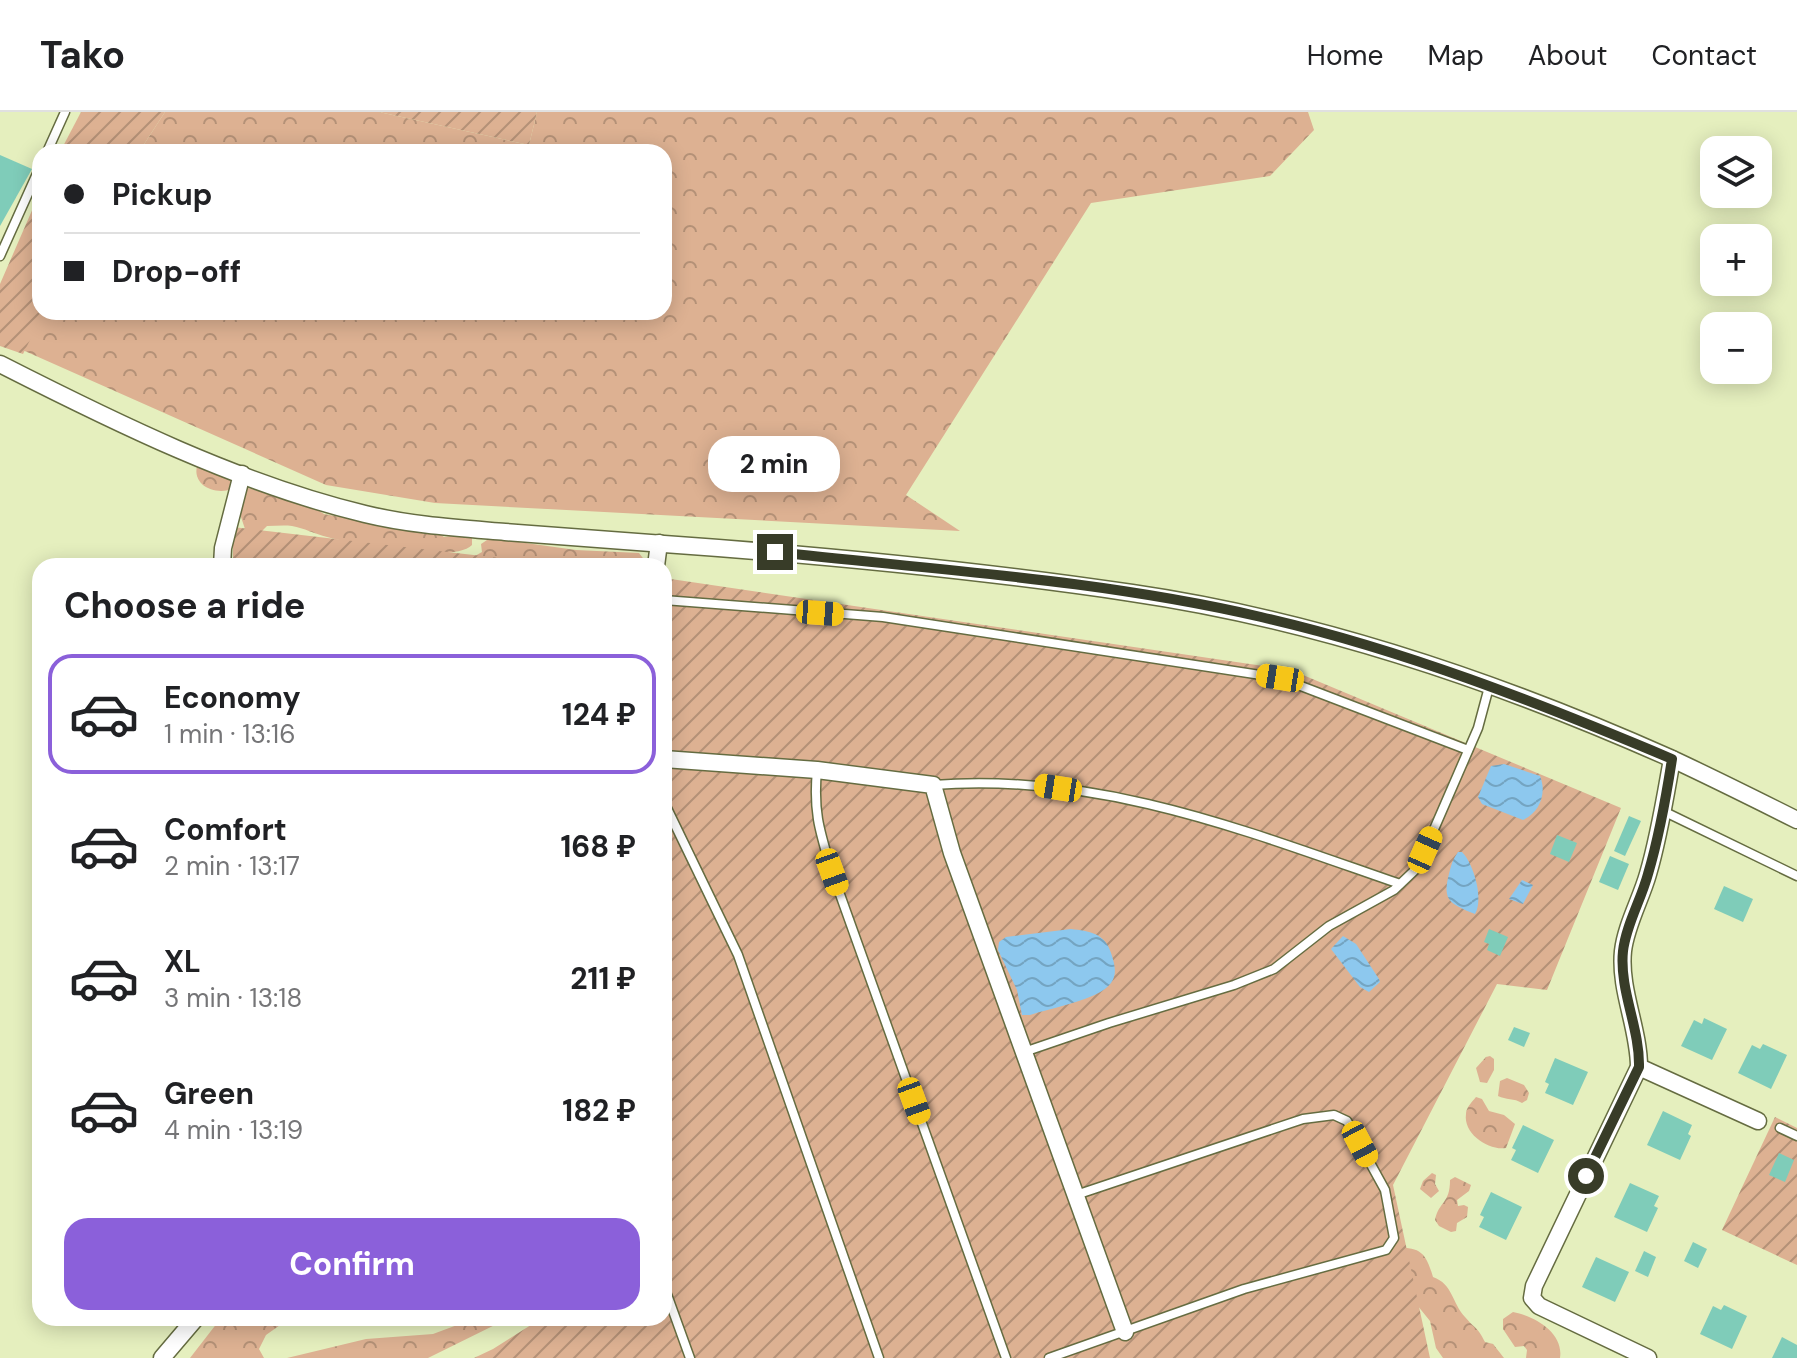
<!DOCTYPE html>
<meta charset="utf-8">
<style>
body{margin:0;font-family:"DM Sans",sans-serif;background:#f2f2f2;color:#202124;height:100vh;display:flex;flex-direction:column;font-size:30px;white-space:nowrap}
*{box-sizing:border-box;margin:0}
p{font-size:26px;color:#757577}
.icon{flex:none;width:44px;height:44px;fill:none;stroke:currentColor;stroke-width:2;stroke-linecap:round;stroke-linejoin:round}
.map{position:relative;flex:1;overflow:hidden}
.details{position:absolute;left:32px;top:446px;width:640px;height:768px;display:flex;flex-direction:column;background:#fff;border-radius:24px;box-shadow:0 4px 20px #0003}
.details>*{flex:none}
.guide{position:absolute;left:32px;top:32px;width:640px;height:176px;border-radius:24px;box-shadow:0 4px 20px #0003;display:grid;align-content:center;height:176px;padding:0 32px;background:#fff}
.controls{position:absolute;left:1700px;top:24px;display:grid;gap:16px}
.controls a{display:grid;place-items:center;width:72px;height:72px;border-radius:16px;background:#fff;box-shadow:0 4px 20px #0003;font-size:40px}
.end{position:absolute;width:36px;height:36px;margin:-18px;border:10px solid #383c28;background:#fff;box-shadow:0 0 0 4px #fff}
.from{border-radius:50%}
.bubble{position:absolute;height:56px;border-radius:24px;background:#fff;box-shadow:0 4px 20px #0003;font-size:26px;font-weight:700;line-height:56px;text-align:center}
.car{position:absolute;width:24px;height:48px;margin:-24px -12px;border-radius:10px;box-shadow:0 0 6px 2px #0007;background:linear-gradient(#f5c518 24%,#345 0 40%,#f5c518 0 76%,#345 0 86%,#f5c518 0)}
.guide b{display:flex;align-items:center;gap:28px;height:76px;font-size:30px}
.guide b+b{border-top:2px solid #e0e0e0}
.guide i{width:20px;height:20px;background:#202124}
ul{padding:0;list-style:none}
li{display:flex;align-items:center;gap:24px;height:120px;margin:0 16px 12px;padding:0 16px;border:4px solid transparent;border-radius:24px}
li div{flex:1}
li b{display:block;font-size:30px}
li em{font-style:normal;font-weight:700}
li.active{border-color:#8b60da}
li>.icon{width:72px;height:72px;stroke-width:1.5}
h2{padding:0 32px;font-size:36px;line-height:96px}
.action{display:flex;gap:16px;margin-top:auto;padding:16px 32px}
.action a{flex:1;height:92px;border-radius:24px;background:#8b60da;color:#fff;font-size:32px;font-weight:700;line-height:92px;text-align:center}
header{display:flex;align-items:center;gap:48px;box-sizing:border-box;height:112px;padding:0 40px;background:#fff;border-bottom:2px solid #e0e0e0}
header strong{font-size:38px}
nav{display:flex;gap:44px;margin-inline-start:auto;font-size:28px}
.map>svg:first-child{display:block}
.forest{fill:url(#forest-crowns)}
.garden{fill:url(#garden-furrows)}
.water{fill:url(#water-waves)}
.building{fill:#7fccb9}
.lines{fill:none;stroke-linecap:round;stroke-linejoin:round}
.lane-casing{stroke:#656c41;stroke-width:11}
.street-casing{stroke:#656c41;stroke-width:19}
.lane{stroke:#fff;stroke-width:8}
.street{stroke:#fff;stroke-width:16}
.route{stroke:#383c28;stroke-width:10}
</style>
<header>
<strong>Tako</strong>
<nav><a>Home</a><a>Map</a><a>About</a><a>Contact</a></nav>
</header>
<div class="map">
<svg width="1797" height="1246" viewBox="0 0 1797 1246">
<defs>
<pattern id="forest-crowns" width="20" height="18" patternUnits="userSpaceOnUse" patternTransform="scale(2)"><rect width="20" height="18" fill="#ddb192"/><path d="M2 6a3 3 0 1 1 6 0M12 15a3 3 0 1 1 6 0" fill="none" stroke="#b49177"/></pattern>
<pattern id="garden-furrows" width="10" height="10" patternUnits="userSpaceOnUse" patternTransform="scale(2)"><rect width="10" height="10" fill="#ddb192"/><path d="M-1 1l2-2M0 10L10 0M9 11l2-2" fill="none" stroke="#b49177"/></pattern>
<pattern id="water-waves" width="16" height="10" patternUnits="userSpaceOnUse" patternTransform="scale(2)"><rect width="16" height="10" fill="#8dc8ee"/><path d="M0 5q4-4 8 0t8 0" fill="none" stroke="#74a4c1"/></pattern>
</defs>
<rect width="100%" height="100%" fill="#e5efbe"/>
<!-- forest -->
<g class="forest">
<path d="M 165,0 L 379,0 L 529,33 L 537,0 L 1308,0 L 1314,18 L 1270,64 L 1091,91 L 906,383 L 960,419 L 435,391 L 326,373 L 0,228 L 0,193 L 40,112 L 40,200 L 664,200 L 664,40 L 139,40 Z"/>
<path d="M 205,353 L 230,362 L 234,376 C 218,384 192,375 197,354 Z"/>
<path d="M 248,376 C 257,379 283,386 290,386 L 299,392 L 310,393 L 324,402 L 389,414 L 433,417 L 444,425 L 465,422 L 472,426 L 472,433 C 454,452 353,432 327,425 C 315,422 304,416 292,414 C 284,413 275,414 267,414 L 259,422 L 245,417 L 239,399 L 242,381 Z"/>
<path d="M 490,426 L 576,438 L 639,441 L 649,454 L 473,454 L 475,444 L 482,440 L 481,432 Z"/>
<path d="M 1490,944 L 1494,947 L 1494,958 L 1487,971 L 1480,970 L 1476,956 L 1486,945 Z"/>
<path d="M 1507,966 L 1524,973 L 1529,981 L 1527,988 L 1522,991 C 1514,986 1506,988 1498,984 L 1500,969 Z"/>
<path d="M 1476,985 L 1482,987 L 1489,999 L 1504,1003 L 1515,1012 L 1506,1036 C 1489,1039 1463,1022 1466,1002 C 1466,996 1471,991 1476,985 Z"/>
<path d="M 1432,1061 L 1436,1063 L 1435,1072 L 1439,1079 L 1431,1086 L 1420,1077 L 1423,1069 Z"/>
<path d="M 1455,1065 L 1471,1073 L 1469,1079 L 1457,1088 L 1458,1094 L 1464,1093 L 1468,1095 L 1467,1105 L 1457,1111 L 1456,1119 L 1451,1120 L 1439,1114 L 1435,1108 C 1439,1089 1450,1092 1450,1068 Z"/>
<path d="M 1393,1135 C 1420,1136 1425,1138 1433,1165 C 1453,1172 1452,1191 1465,1205 C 1475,1217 1477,1214 1485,1230 L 1493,1232 L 1504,1246 L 1443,1246 L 1436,1236 L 1430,1209 L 1409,1183 Z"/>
<path d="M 1513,1200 C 1535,1204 1564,1221 1560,1246 L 1526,1246 L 1527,1238 L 1524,1234 L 1515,1235 L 1503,1217 L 1503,1207 Z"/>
<path d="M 221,1206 L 290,1206 L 266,1223 L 259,1237 L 264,1246 L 190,1246 Z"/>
<path d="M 476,1206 L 509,1206 L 428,1246 L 287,1246 L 366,1227 L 433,1222 Z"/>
</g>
<!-- garden -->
<g class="garden">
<path d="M 81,0 L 165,0 L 139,40 L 60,40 Z"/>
<path d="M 379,0 L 537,0 L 529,33 Z"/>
<path d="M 40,80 L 40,200 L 44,200 L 23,242 L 0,234 L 0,172 Z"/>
<path d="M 233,415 L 569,454 L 233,454 Z"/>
<path d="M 664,466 L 1291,558 L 1621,696 L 1547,878 L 1497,872 L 1393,1073 L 1430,1246 L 474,1246 L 493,1237 L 542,1206 L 664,1206 Z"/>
<path d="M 1775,1005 L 1797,1016 L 1797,1153 L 1722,1118 Z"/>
</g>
<!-- water -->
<g class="water">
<path d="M 1504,652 L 1540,664 C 1547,681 1540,700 1523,708 L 1482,692 L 1478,685 L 1491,654 Z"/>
<path d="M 1458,740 L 1462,740 C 1474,752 1484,788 1475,802 C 1447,791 1442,787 1450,758 C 1452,750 1454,746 1458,740 Z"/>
<path d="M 1522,768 L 1533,773 L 1523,792 L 1509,787 Z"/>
<path d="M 1071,817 C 1089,819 1105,821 1111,841 C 1114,850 1118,862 1111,871 C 1099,888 1050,896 1030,903 L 1022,903 L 1017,878 L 998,838 L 999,830 L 1006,825 Z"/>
<path d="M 1343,824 L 1356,832 L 1379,867 L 1380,870 L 1369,880 L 1360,875 L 1331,837 Z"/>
</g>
<!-- building -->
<g class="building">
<path d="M 0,43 L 32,57 L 0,114 Z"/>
<path d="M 1629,704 L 1641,709 L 1625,744 L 1614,739 Z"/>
<path d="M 1557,723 L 1577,731 L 1569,750 L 1550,742 Z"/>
<path d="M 1610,744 L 1629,752 L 1618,778 L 1599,770 Z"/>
<path d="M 1724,774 L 1753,787 L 1743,810 L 1714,797 Z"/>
<path d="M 1489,817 L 1508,825 L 1500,844 L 1487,838 L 1489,832 L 1484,830 Z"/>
<path d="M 1704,906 L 1727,917 L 1712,948 L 1681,934 L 1694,908 L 1702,912 Z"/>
<path d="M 1514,915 L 1530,921 L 1524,935 L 1508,928 Z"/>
<path d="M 1763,932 L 1787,943 L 1771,977 L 1738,961 L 1752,933 L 1760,937 Z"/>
<path d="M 1555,946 L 1588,960 L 1573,993 L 1545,981 L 1549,972 L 1545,970 Z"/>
<path d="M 1663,999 L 1692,1013 L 1688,1022 L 1691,1024 L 1680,1048 L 1647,1033 Z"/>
<path d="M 1523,1013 L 1554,1028 L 1538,1061 L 1511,1048 L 1516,1038 L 1512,1036 Z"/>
<path d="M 1779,1041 L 1794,1048 L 1785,1070 L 1769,1063 Z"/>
<path d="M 1630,1071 L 1659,1084 L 1654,1094 L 1658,1096 L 1647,1120 L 1614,1105 Z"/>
<path d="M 1491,1080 L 1522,1095 L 1506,1128 L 1479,1115 L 1484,1105 L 1480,1103 Z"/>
<path d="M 1693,1130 L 1707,1137 L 1698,1156 L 1684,1149 Z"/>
<path d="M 1644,1139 L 1656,1145 L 1648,1165 L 1635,1159 Z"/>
<path d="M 1596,1145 L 1629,1160 L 1615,1190 L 1582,1175 Z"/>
<path d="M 1724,1193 L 1747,1204 L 1732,1237 L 1700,1222 L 1713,1194 L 1721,1198 Z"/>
<path d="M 1782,1225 L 1797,1233 L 1797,1246 L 1772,1246 Z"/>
</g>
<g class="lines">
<defs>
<g id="lane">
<path d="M 47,40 L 65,0"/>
<path d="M 0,144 L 40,55"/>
<path d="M 664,488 L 883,505 L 1280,566 L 1468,638"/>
<path d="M 817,658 C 813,701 820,720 832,760 L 1006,1246"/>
<path d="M 933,673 C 1100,660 1246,719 1400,772"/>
<path d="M 664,690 L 738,843 L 879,1246"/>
<path d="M 1663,699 L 1797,764"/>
<path d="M 1024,940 L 1109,911 L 1234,873 L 1274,857 L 1329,814 L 1394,778 L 1416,757 L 1425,738 L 1478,616 L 1489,575"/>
<path d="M 1780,1016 L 1797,1024"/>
<path d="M 664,1174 L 690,1246"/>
<path d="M 1049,1246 L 1244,1177 L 1386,1138 L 1394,1126 L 1385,1078 L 1347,1009 L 1334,1003 L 1303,1007 L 1076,1083"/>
</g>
<g id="street">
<path d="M 0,252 C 114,310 240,372 365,402 C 410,413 458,416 505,420 C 558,424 611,428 664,432 C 820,443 977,458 1132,481 C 1317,508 1499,570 1670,646 C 1713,666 1755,687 1797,708"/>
<path d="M 222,454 L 223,436 L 242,362"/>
<path d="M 656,454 L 659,431"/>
<path d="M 664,647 L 817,658 L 933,673 L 952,741 L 1125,1220"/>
<path d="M 1639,955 L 1758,1009"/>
<path d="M 162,1246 L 196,1206"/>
<path d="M 1648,1246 L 1539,1194 L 1532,1186 L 1534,1174 L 1639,955 C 1639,916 1619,878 1623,839 C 1626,813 1641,787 1648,762 C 1659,725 1665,686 1672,647"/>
</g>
</defs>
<!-- lane casing -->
<use href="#lane" class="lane-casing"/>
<!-- street casing -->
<use href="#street" class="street-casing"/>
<!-- lane -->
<use href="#lane" class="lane"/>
<!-- street -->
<use href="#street" class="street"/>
</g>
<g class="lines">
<!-- route -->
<path class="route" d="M 775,440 C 937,458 1102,468 1261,505 C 1402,537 1539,591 1672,647 C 1666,686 1659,725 1648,762 C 1641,788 1626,813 1623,839 C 1619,878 1640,916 1639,955 L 1586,1064"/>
</g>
</svg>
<div class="controls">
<a><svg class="icon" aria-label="layers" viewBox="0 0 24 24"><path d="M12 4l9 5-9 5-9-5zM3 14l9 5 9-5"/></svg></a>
<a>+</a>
<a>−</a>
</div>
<i class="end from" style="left:1586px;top:1064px"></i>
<i class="end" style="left:775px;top:440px"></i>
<div class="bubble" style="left:708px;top:324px;width:132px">2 min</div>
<i class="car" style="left:820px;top:501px;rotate:94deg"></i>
<i class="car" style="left:1280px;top:566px;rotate:279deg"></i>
<i class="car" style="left:1058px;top:676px;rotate:279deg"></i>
<i class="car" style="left:1425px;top:738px;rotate:24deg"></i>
<i class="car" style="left:832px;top:760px;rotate:160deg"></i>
<i class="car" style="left:914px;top:989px;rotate:160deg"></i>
<i class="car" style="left:1360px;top:1032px;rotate:152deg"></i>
<div class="guide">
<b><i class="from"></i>Pickup</b>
<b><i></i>Drop-off</b>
</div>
<section class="details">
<h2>Choose a ride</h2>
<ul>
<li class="active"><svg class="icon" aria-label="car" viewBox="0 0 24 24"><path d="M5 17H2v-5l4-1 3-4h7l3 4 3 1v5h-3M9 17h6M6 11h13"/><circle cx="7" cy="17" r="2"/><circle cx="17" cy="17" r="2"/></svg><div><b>Economy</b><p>1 min · 13:16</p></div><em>124 ₽</em></li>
<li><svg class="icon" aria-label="car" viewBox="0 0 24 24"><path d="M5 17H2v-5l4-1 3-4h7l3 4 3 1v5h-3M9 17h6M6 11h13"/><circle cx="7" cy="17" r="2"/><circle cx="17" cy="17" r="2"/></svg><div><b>Comfort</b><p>2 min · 13:17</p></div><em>168 ₽</em></li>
<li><svg class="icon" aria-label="car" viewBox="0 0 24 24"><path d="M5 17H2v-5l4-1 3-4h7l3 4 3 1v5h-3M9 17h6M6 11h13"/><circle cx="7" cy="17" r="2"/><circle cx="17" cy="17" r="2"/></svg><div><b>XL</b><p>3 min · 13:18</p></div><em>211 ₽</em></li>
<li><svg class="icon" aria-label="car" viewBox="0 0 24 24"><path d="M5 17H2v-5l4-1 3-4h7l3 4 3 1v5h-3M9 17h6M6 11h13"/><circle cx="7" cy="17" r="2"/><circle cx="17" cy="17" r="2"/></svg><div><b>Green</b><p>4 min · 13:19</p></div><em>182 ₽</em></li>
</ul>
<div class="action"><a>Confirm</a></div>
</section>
</div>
